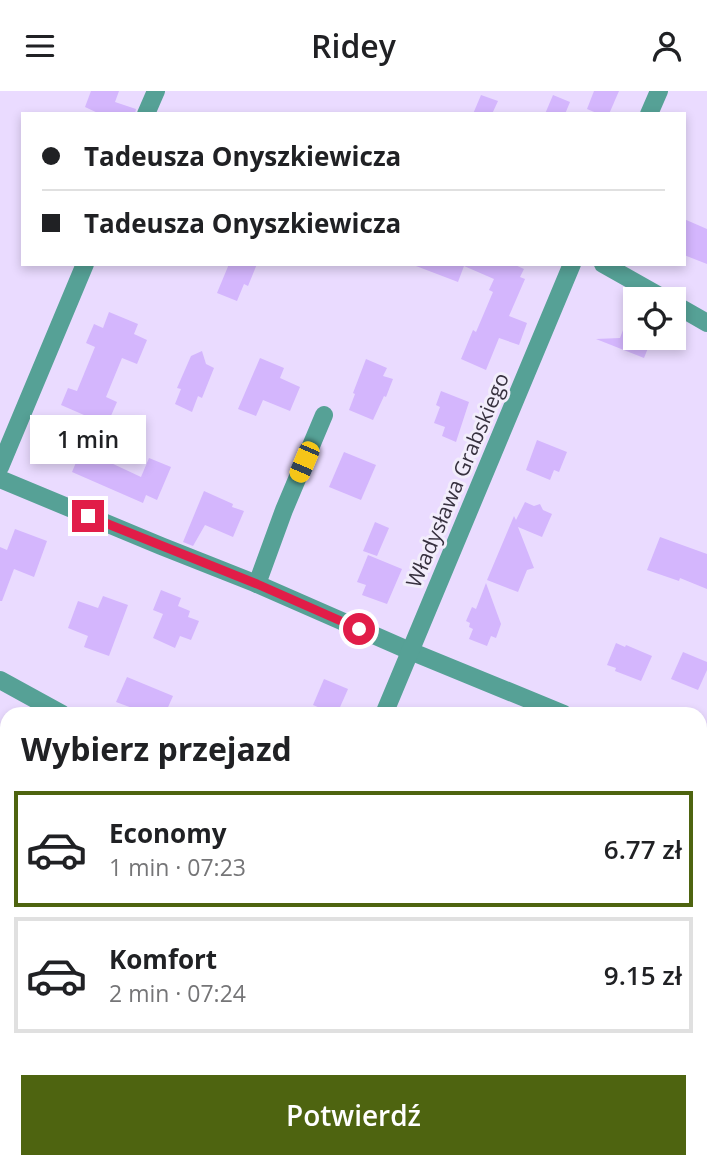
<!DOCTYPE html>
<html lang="pl">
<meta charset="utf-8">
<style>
body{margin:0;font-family:"Open Sans",sans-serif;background:#f2f2f2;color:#202124;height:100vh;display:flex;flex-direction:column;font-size:26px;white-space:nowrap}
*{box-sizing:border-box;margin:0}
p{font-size:23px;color:#757577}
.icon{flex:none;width:38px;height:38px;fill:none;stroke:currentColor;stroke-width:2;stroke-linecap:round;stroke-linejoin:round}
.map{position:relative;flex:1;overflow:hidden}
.drawer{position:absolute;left:0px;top:616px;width:707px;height:462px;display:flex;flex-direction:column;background:#fff;border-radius:21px 21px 0 0;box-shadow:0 4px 10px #0003}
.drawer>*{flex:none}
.top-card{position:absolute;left:21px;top:21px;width:665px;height:154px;border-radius:0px;box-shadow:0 4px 10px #0003;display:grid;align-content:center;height:154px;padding:0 21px;background:#fff}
.tools{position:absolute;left:623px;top:196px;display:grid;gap:14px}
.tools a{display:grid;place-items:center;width:63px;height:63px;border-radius:0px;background:#fff;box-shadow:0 4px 10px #0003;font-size:35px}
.end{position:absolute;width:32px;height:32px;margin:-16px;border:9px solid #e11d48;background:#fff;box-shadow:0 0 0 4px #fff}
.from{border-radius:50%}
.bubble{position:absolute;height:49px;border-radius:0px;background:#fff;box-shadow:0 4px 10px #0003;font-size:23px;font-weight:600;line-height:49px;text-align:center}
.car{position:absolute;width:21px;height:42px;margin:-21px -10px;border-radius:9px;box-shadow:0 0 5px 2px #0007;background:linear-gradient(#f5c518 24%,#345 0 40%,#f5c518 0 76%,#345 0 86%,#f5c518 0)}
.top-card b{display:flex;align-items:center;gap:24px;height:66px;font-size:26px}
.top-card b+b{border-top:2px solid #e0e0e0}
.top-card i{width:18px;height:18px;background:#202124}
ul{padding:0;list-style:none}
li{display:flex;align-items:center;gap:21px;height:116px;margin:0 14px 10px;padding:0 7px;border:4px solid #e0e0e0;border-radius:0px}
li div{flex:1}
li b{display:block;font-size:26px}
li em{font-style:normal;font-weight:600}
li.active{border-color:#4e6410}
li>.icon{width:63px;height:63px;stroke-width:1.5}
h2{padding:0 21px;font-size:32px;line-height:84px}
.primary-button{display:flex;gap:14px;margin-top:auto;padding:14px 21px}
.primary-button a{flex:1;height:80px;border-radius:0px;background:#4e6410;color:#fff;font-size:28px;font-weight:600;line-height:80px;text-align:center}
header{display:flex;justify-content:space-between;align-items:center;height:91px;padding:0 21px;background:#fff;font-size:32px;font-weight:600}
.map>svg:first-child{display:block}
.building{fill:#d4b6fd}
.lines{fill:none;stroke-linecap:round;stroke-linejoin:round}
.minor{stroke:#56a196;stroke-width:18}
.route{stroke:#e11d48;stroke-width:9}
.labels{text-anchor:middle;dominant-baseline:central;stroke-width:6;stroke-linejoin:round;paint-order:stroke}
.street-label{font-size:21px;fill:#37313f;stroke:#f2edfb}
</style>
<header><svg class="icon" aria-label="menu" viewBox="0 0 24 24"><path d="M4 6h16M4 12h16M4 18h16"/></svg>Ridey<svg class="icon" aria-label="person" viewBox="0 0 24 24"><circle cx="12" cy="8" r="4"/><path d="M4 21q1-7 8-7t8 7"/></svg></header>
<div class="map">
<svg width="707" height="1078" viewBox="0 0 707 1078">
<rect width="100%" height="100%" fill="#eadbff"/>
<!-- building -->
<g class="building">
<path d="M 91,0 L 119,0 L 115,11 L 136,18 L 135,23 L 100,23 L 85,16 Z"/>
<path d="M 594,0 L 619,0 L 609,23 L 599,23 L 587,18 Z"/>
<path d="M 481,4 L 498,10 L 492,23 L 473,23 Z"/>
<path d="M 553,4 L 570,11 L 565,23 L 545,23 Z"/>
<path d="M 684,128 L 707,138 L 707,173 L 684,164 Z"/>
<path d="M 229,173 L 257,173 L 248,195 L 244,193 L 237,210 L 217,202 Z"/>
<path d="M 416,173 L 513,173 L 524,178 L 520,186 L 525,188 L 509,225 L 527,232 L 519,254 L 499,247 L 486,279 L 461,268 L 473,239 L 476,241 L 493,201 L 489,199 L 494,188 L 464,175 L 458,191 L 416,175 Z"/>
<path d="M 634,210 L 635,247 L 652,247 L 644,267 L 596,248 L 620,247 Z"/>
<path d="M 109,221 L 138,233 L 134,243 L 147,249 L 137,273 L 122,267 L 106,306 L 117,311 L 107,334 L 61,314 L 68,297 L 77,300 L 95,256 L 86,252 L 94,233 L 103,237 Z"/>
<path d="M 202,260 L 206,273 L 214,277 L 202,307 L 198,305 L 192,321 L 175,313 L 181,298 L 177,297 L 191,265 Z"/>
<path d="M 260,267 L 284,277 L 280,287 L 300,296 L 290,320 L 263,309 L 256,325 L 238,318 Z"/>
<path d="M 366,268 L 387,277 L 383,285 L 393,288 L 386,306 L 384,305 L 373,329 L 349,319 L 355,303 L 353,302 Z"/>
<path d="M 441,300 L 469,311 L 456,351 L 442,345 L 445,336 L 434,332 L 440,316 L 436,314 Z"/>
<path d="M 537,349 L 567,361 L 559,381 L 554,379 L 550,389 L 526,379 Z"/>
<path d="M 82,357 L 110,369 L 109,371 L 141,386 L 149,367 L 171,376 L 157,409 L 146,404 L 143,412 L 72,381 Z"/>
<path d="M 344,361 L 376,374 L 361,409 L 329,396 Z"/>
<path d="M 204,400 L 233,413 L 232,416 L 244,420 L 233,446 L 205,434 L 193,455 L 183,451 Z"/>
<path d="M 525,411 L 534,415 L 540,413 L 543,419 L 552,423 L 542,446 L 518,436 L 534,477 L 527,479 L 518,501 L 487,489 L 514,425 L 516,429 Z"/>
<path d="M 375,431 L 389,437 L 377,465 L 363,460 Z"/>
<path d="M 15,438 L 47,450 L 34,486 L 14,478 L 2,510 L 0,510 L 0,456 L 7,459 Z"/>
<path d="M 660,446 L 707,463 L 707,498 L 680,487 L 679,490 L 647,479 Z"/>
<path d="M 368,464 L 402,478 L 387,513 L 362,504 L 366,494 L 357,491 Z"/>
<path d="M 486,492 L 501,533 L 496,547 L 491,545 L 487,555 L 469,548 L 473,538 L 469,536 L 470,532 L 466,530 L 472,516 L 476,518 Z"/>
<path d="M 161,499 L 181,507 L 178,515 L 190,520 L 188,526 L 199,530 L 191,549 L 180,545 L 175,557 L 153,547 L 163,523 L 153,519 Z"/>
<path d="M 103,505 L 128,514 L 109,565 L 84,556 L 88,545 L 68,537 L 78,510 L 98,517 Z"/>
<path d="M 616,552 L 625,556 L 626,554 L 652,565 L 641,590 L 615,580 L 616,577 L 607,574 Z"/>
<path d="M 683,561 L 707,571 L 707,579 L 698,599 L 671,588 Z"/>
<path d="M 127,586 L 173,605 L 165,623 L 133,623 L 135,618 L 116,611 Z"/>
<path d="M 324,588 L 348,598 L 337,623 L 334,623 L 313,614 Z"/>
</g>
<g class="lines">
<!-- minor -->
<g class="minor">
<path d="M 146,23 L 156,0"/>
<path d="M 649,23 L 659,0"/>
<path d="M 603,173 L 665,208"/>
<path d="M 674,213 L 707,232"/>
<path d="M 0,376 L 85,173"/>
<path d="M 0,388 L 161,455 L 257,493 L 410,560 L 564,623"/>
<path d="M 257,493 L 284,419 L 324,324"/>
<path d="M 0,589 L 62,623"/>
<path d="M 384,623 L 572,173"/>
<path d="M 700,678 L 707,681"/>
<path d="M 700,971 L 707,975"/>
<path d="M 238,1078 L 241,1071"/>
</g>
</g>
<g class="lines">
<!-- route -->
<path class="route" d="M 88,425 L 257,493 L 359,538"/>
</g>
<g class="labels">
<!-- street labels -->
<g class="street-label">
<text transform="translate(457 389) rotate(-67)">Władysława Grabskiego</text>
</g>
</g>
</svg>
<div class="tools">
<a><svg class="icon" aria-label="locate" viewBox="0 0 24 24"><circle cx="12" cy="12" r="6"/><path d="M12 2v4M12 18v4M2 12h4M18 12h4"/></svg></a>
</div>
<i class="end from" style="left:359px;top:538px"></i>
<i class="end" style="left:88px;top:425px"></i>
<div class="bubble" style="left:30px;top:324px;width:116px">1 min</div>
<i class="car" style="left:304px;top:371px;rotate:203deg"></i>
<div class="top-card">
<b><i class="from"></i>Tadeusza Onyszkiewicza</b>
<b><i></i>Tadeusza Onyszkiewicza</b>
</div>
<section class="drawer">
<h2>Wybierz przejazd</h2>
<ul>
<li class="active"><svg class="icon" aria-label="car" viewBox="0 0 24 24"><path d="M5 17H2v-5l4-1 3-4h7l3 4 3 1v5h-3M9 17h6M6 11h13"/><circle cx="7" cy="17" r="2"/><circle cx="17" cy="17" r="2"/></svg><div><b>Economy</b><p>1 min · 07:23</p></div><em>6.77 zł</em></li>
<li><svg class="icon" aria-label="car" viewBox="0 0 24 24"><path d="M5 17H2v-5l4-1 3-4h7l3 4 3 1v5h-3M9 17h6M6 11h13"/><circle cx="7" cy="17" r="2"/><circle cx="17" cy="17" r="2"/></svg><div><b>Komfort</b><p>2 min · 07:24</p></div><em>9.15 zł</em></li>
</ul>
<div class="primary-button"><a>Potwierdź</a></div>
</section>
</div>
